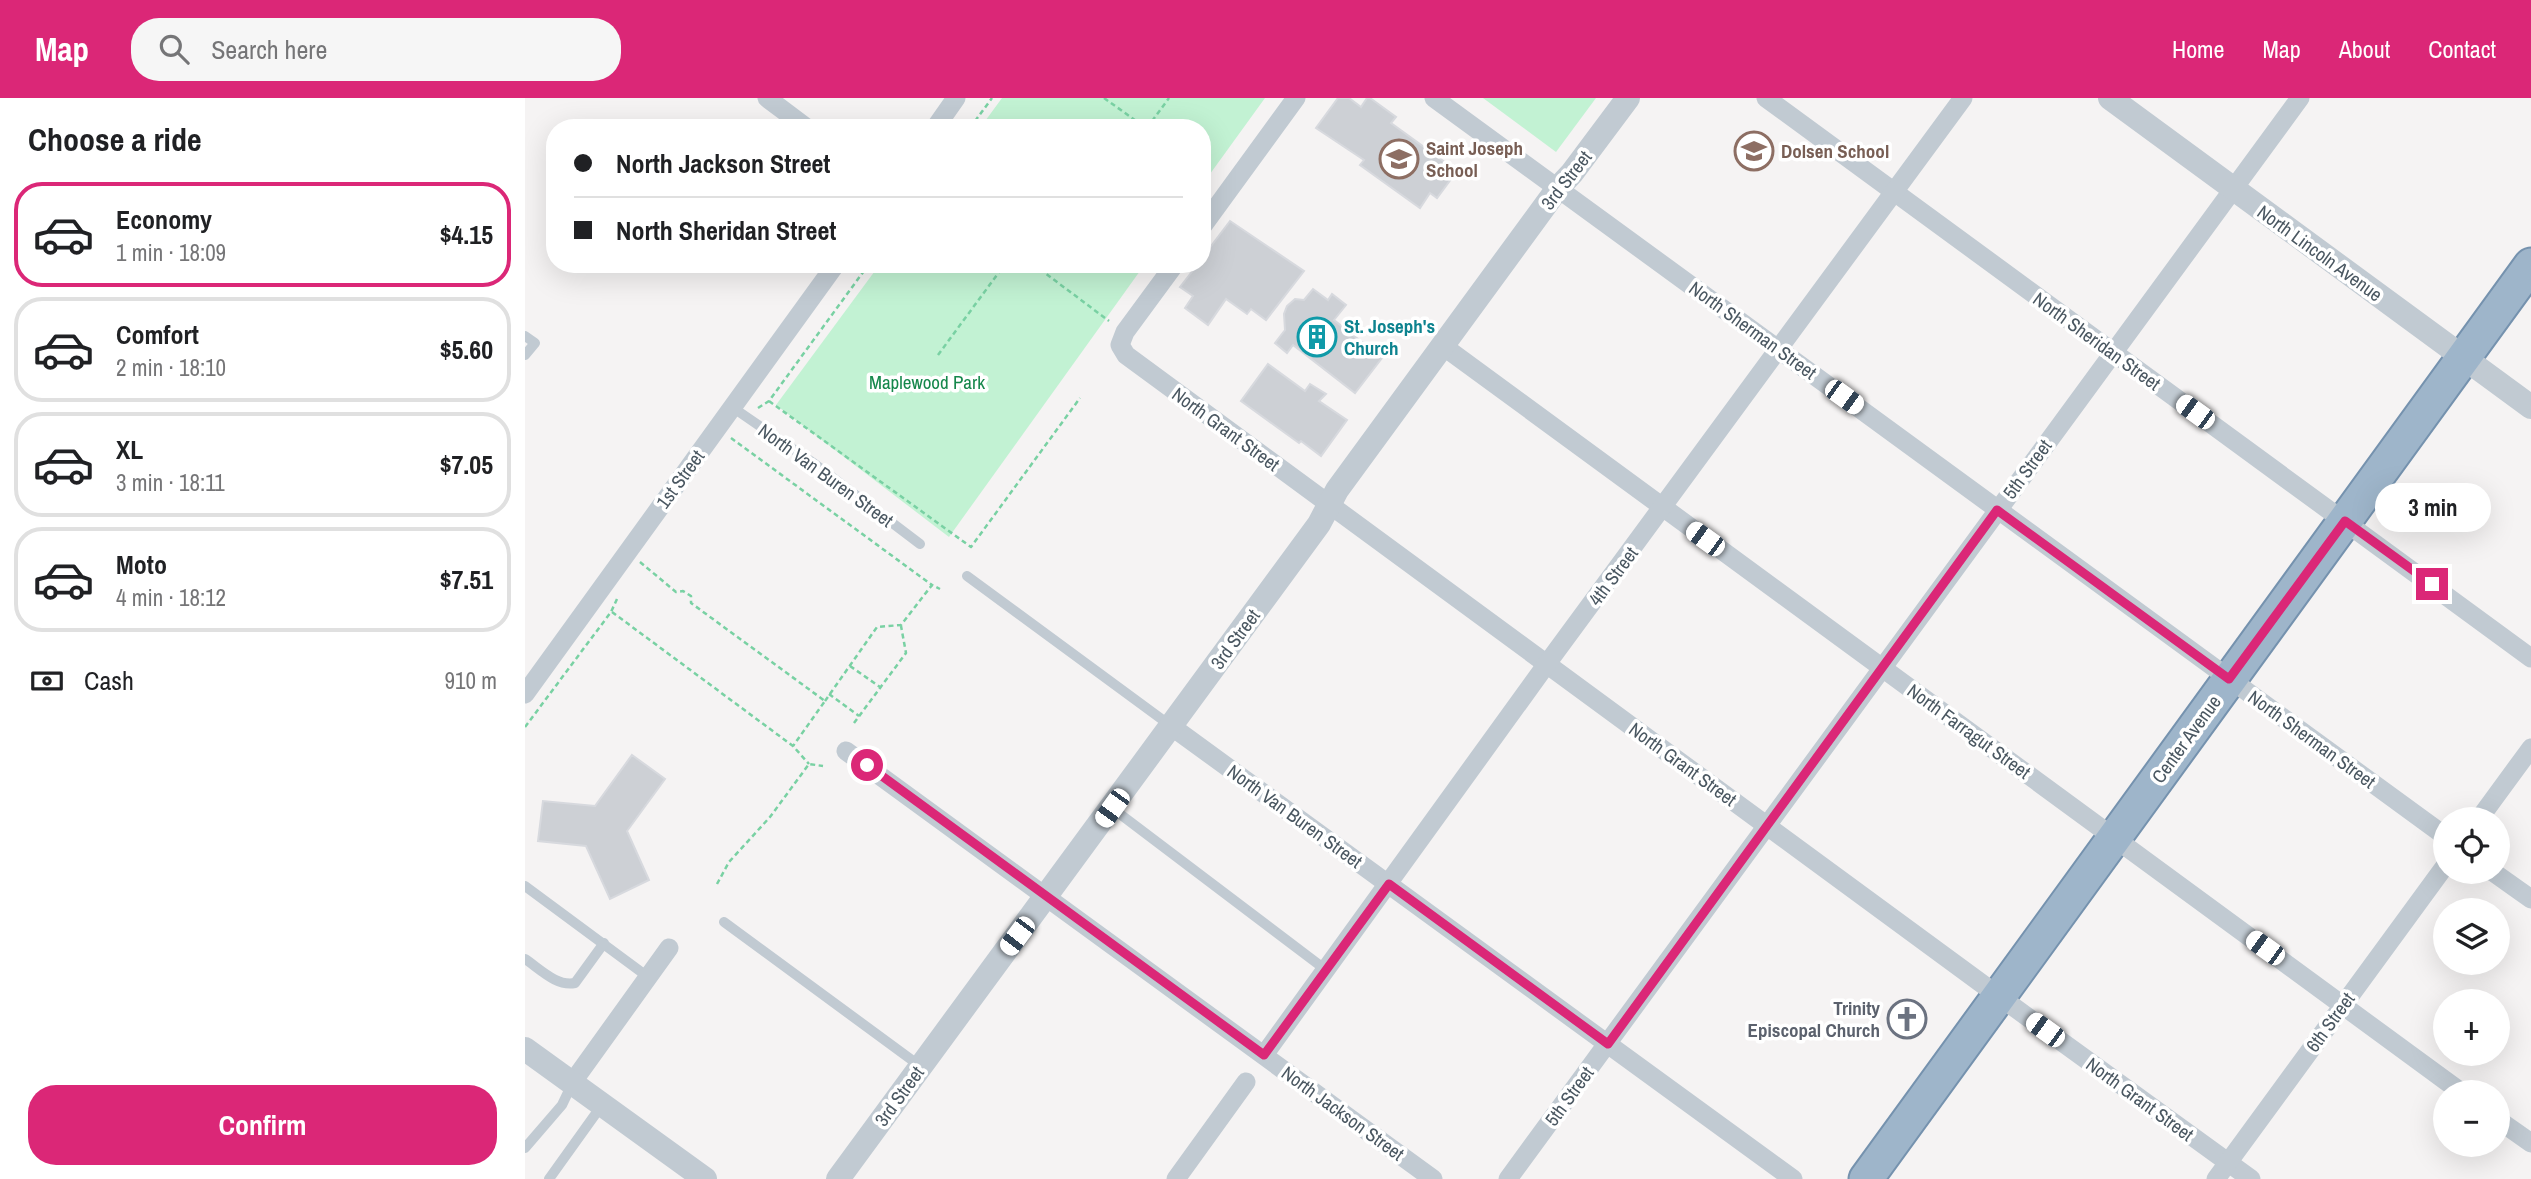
<!DOCTYPE html>
<meta charset="utf-8">
<style>
body{margin:0;font-family:"Archivo Narrow",sans-serif;background:#f6f6f6;color:#202124;height:100vh;display:flex;flex-direction:column;font-size:26px;white-space:nowrap}
*{box-sizing:border-box;margin:0}
p{font-size:23px;color:#757577}
.icon{flex:none;width:38px;height:38px;fill:none;stroke:currentColor;stroke-width:2;stroke-linecap:round;stroke-linejoin:round}
.map{position:relative;flex:1;overflow:hidden}
.side{display:flex;flex-direction:column;background:#fff;width:525px}
.side>*{flex:none}
.banner{position:absolute;left:21px;top:21px;width:665px;height:154px;border-radius:28px;box-shadow:0 7px 28px #0002;display:grid;align-content:center;height:154px;padding:0 28px;background:#fff}
.fabs{position:absolute;left:1908px;top:709px;display:grid;gap:14px}
.fabs a{display:grid;place-items:center;width:77px;height:77px;border-radius:50%;background:#fff;box-shadow:0 7px 28px #0002;font-size:35px}
.end{position:absolute;width:32px;height:32px;margin:-16px;border:9px solid #db2777;background:#fff;box-shadow:0 0 0 4px #fff}
.from{border-radius:50%}
.bubble{position:absolute;height:49px;border-radius:24px;background:#fff;box-shadow:0 7px 28px #0002;font-size:23px;font-weight:800;line-height:49px;text-align:center}
.car{position:absolute;width:21px;height:42px;margin:-21px -10px;border-radius:9px;box-shadow:0 0 5px 2px #0007;background:linear-gradient(#fff 24%,#345 0 40%,#fff 0 76%,#345 0 86%,#fff 0)}
.banner b{display:flex;align-items:center;gap:24px;height:66px;font-size:26px}
.banner b+b{border-top:2px solid #e0e0e0}
.banner i{width:18px;height:18px;background:#202124}
ul{padding:0;list-style:none}
li{display:flex;align-items:center;gap:21px;height:105px;margin:0 14px 10px;padding:0 14px;border:4px solid #e0e0e0;border-radius:28px}
li div{flex:1}
li b{display:block;font-size:26px}
li em{font-style:normal;font-weight:800}
li.current{border-color:#db2777}
li>.icon{width:63px;height:63px;stroke-width:1.5}
h2{padding:0 28px;font-size:32px;line-height:84px}
.pay{display:flex;align-items:center;gap:18px;height:77px;padding:0 28px;font-size:26px}
.pay p{margin-inline-start:auto}
.cta{display:flex;gap:14px;margin-top:auto;padding:14px 28px}
.cta a{flex:1;height:80px;border-radius:28px;background:#db2777;color:#fff;font-size:28px;font-weight:800;line-height:80px;text-align:center}
header{display:flex;align-items:center;gap:42px;box-sizing:border-box;height:98px;padding:0 35px;background:#db2777;color:#fff}
header strong{font-size:33px}
nav{display:flex;gap:38px;margin-inline-start:auto;font-size:24px}
.search{width:490px;height:63px;background:#f6f6f6;display:flex;align-items:center;gap:18px;box-sizing:border-box;padding:0 24px;border-radius:28px;color:#757577;font-size:26px}
main{display:flex;flex:1;min-height:0}
.map>svg:first-child{display:block}
.green{fill:#c2f2d3}
.building{fill:#cdd0d5;stroke:#d7d9de;stroke-width:2}
.lines{fill:none;stroke-linecap:round;stroke-linejoin:round}
.trunk-casing{stroke:#7592ae;stroke-width:37}
.path{stroke:#79d1a3;stroke-width:2.5;stroke-dasharray:5 3.5;stroke-linecap:butt}
.service{stroke:#c1cad2;stroke-width:10}
.minor{stroke:#c1cad2;stroke-width:19}
.tertiary{stroke:#c1cad2;stroke-width:24}
.trunk{stroke:#9eb5ca;stroke-width:33}
.route{stroke:#db2777;stroke-width:9}
.labels{text-anchor:middle;dominant-baseline:central;stroke-width:7;stroke-linejoin:round;paint-order:stroke}
.education-label{font-size:19px;font-weight:bold;fill:#785e54;stroke:#fff;text-anchor:start}
.street-label{font-size:19px;fill:#4a5761;stroke:#fff}
.culture-label{font-size:19px;font-weight:bold;fill:#0d838f;stroke:#fff;text-anchor:start}
.park-label{font-size:19px;fill:#15874b;stroke:#fff}
.worship-label{font-size:19px;font-weight:bold;fill:#5b616d;stroke:#fff;text-anchor:end}
</style>
<header>
<strong>Map</strong>
<div class="search"><svg class="icon" aria-label="search" viewBox="0 0 24 24"><circle cx="10" cy="10" r="6"/><path d="M15 15l6 6"/></svg>Search here</div>
<nav><a>Home</a><a>Map</a><a>About</a><a>Contact</a></nav>
</header>
<main>
<section class="side">
<h2>Choose a ride</h2>
<ul>
<li class="current"><svg class="icon" aria-label="car" viewBox="0 0 24 24"><path d="M5 17H2v-5l4-1 3-4h7l3 4 3 1v5h-3M9 17h6M6 11h13"/><circle cx="7" cy="17" r="2"/><circle cx="17" cy="17" r="2"/></svg><div><b>Economy</b><p>1 min · 18:09</p></div><em>$4.15</em></li>
<li><svg class="icon" aria-label="car" viewBox="0 0 24 24"><path d="M5 17H2v-5l4-1 3-4h7l3 4 3 1v5h-3M9 17h6M6 11h13"/><circle cx="7" cy="17" r="2"/><circle cx="17" cy="17" r="2"/></svg><div><b>Comfort</b><p>2 min · 18:10</p></div><em>$5.60</em></li>
<li><svg class="icon" aria-label="car" viewBox="0 0 24 24"><path d="M5 17H2v-5l4-1 3-4h7l3 4 3 1v5h-3M9 17h6M6 11h13"/><circle cx="7" cy="17" r="2"/><circle cx="17" cy="17" r="2"/></svg><div><b>XL</b><p>3 min · 18:11</p></div><em>$7.05</em></li>
<li><svg class="icon" aria-label="car" viewBox="0 0 24 24"><path d="M5 17H2v-5l4-1 3-4h7l3 4 3 1v5h-3M9 17h6M6 11h13"/><circle cx="7" cy="17" r="2"/><circle cx="17" cy="17" r="2"/></svg><div><b>Moto</b><p>4 min · 18:12</p></div><em>$7.51</em></li>
</ul>
<div class="pay"><svg class="icon" aria-label="cash" viewBox="0 0 24 24"><path d="M3 7h18v10H3z"/><circle cx="12" cy="12" r="2"/></svg>Cash<p>910 m</p></div>
<div class="cta"><a>Confirm</a></div>
</section>
<div class="map">
<svg width="2006" height="1081" viewBox="0 0 2006 1081">
<rect width="100%" height="100%" fill="#f5f3f3"/>
<!-- green -->
<g class="green">
<path d="M 477,0 L 740,0 L 677,87 L 677,30 L 455,30 Z"/>
<path d="M 958,0 L 1071,0 L 1031,54 Z"/>
<path d="M 355,166 L 620,166 L 424,439 L 251,307 Z"/>
</g>
<!-- building -->
<g class="building">
<path d="M 813,0 L 824,0 L 836,9 L 842,0 L 845,0 L 871,19 L 866,25 L 932,73 L 912,100 L 905,95 L 895,110 L 835,67 L 839,62 L 791,30 Z"/>
<path d="M 705,123 L 779,173 L 741,222 L 726,211 L 722,216 L 701,201 L 683,227 L 660,210 L 668,198 L 655,189 L 673,166 L 677,166 L 677,160 Z"/>
<path d="M 788,191 L 803,202 L 807,196 L 821,207 L 809,222 L 857,260 L 830,295 L 768,247 L 762,255 L 750,245 L 760,232 L 759,216 L 762,208 L 770,201 L 779,202 Z"/>
<path d="M 743,266 L 780,293 L 785,286 L 801,296 L 794,303 L 822,322 L 796,358 L 776,343 L 774,345 L 716,303 Z"/>
<path d="M 107,657 L 140,681 L 102,733 L 124,782 L 85,801 L 61,748 L 13,743 L 18,703 L 70,708 Z"/>
</g>
<g class="lines">
<defs>
<path id="trunk" d="M 1341,1081 L 2006,167"/>
</defs>
<!-- trunk casing -->
<use href="#trunk" class="trunk-casing"/>
<!-- path -->
<g class="path">
<path d="M 579,0 L 621,30"/>
<path d="M 445,30 L 467,0"/>
<path d="M 622,30 L 644,0"/>
<path d="M 508,166 L 584,223"/>
<path d="M 413,257 L 480,166"/>
<path d="M 244,303 L 446,449 L 555,300"/>
<path d="M 233,310 L 244,303 L 344,166"/>
<path d="M 206,340 L 407,487"/>
<path d="M 115,464 L 151,494 L 158,493 L 166,498 L 166,505 L 300,603 L 268,648"/>
<path d="M 87,514 L 268,648 L 284,666"/>
<path d="M 325,568 L 355,589"/>
<path d="M 304,596 L 334,618"/>
<path d="M 300,603 L 352,529 L 376,527 L 407,487 L 415,491"/>
<path d="M 329,625 L 381,555 L 376,528"/>
<path d="M 0,629 L 86,514 L 92,501"/>
<path d="M 192,786 L 204,764 L 245,719 L 284,666 L 298,668"/>
</g>
<!-- service -->
<g class="service">
<path d="M 0,238 L 10,245 L 0,257"/>
<path d="M 207,309 L 287,364 L 395,446"/>
<path d="M 442,478 L 646,628"/>
<path d="M 587,710 L 801,872"/>
<path d="M 0,788 L 123,879"/>
<path d="M 199,824 L 395,968"/>
<path d="M 0,861 C 15,871 32,889 50,885 L 79,845"/>
<path d="M 0,1050 L 37,1007 L 47,986"/>
<path d="M 24,1081 L 77,1007"/>
</g>
<!-- minor -->
<g class="minor">
<path d="M 242,0 L 282,30"/>
<path d="M 909,0 L 1920,738"/>
<path d="M 1241,0 L 2006,560"/>
<path d="M 410,30 L 431,0"/>
<path d="M 677,129 L 771,0"/>
<path d="M 650,166 L 600,234 L 595,247 L 601,257 L 1475,899 L 1726,1081"/>
<path d="M 918,248 L 1936,994"/>
<path d="M 0,596 L 311,166"/>
<path d="M 646,628 L 1268,1081"/>
<path d="M 321,653 L 908,1081"/>
<path d="M 1954,721 L 2006,650"/>
<path d="M 1968,774 L 2006,801"/>
<path d="M 739,957 L 1021,567 L 1438,0"/>
<path d="M 47,985 L 144,850"/>
<path d="M 1972,1021 L 2006,1045"/>
<path d="M 651,1081 L 721,984"/>
<path d="M 983,1081 L 1775,0"/>
<path d="M 1691,1081 L 1920,768"/>
</g>
<!-- tertiary -->
<g class="tertiary">
<path d="M 1585,0 L 2006,309"/>
<path d="M 0,951 L 180,1081"/>
<path d="M 313,1081 L 794,426 L 812,392 L 1033,90 L 1047,75 L 1103,0"/>
</g>
<!-- trunk -->
<use href="#trunk" class="trunk"/>
</g>
<g class="lines">
<!-- route -->
<path class="route" d="M 342,667 L 739,957 L 864,786 L 1083,946 L 1472,412 L 1704,581 L 1820,423 L 1907,486"/>
</g>
<!-- icons -->
<defs>
<symbol id="school-ring" viewBox="-11 -11 22 22"><circle r="9.5" fill="#fff" stroke="#8d6e63" stroke-width="1.5"/><path d="M0-5L7-2L0 1L-7-2ZM-4 1L0 2.5L4 1V4Q0 6-4 4Z" fill="#8d6e63"/></symbol>
<symbol id="building-ring" viewBox="-11 -11 22 22"><circle r="9.5" fill="#fff" stroke="#0f9aa8" stroke-width="1.5"/><path d="M-4-6H4V6H1V3H-1V6H-4ZM-2.5-4.3h1.7v1.8h-1.7ZM.8-4.3h1.7v1.8H.8ZM-2.5-1h1.7V.8h-1.7ZM.8-1h1.7V.8H.8Z" fill="#0f9aa8"/></symbol>
<symbol id="church-ring" viewBox="-11 -11 22 22"><circle r="9.5" fill="#fff" stroke="#6b7280" stroke-width="1.5"/><path d="M-1.2-6h2.4v3.5h3.3v2.4h-3.3V6h-2.4V-.1h-3.3v-2.4h3.3Z" fill="#6b7280"/></symbol>
</defs>
<g fill-rule="evenodd">
<use href="#school-ring" x="1207" y="31" width="44" height="44"/>
<use href="#school-ring" x="852" y="39" width="44" height="44"/>
<use href="#building-ring" x="770" y="217" width="44" height="44"/>
<use href="#church-ring" x="1360" y="899" width="44" height="44"/>
</g>
<g class="labels">
<!-- education labels -->
<g class="education-label">
<text x="901" y="50">Saint Joseph<tspan x="901" dy="22">School</tspan></text>
<text x="1256" y="53">Dolsen School</text>
</g>
<!-- street labels -->
<g class="street-label">
<text transform="translate(1041 82) rotate(-52)">3rd Street</text>
<text transform="translate(1795 155) rotate(36)">North Lincoln Avenue</text>
<text transform="translate(1228 232) rotate(36)">North Sherman Street</text>
<text transform="translate(1572 243) rotate(36)">North Sheridan Street</text>
<text transform="translate(701 331) rotate(36)">North Grant Street</text>
<text transform="translate(1502 371) rotate(-54)">5th Street</text>
<text transform="translate(301 377) rotate(36)">North Van Buren Street</text>
<text transform="translate(155 381) rotate(-54)">1st Street</text>
<text transform="translate(1088 478) rotate(-53)">4th Street</text>
<text transform="translate(710 541) rotate(-54)">3rd Street</text>
<text transform="translate(1444 633) rotate(36)">North Farragut Street</text>
<text transform="translate(1661 641) rotate(-54)">Center Avenue</text>
<text transform="translate(1787 641) rotate(36)">North Sherman Street</text>
<text transform="translate(1158 666) rotate(36)">North Grant Street</text>
<text transform="translate(770 718) rotate(36)">North Van Buren Street</text>
<text transform="translate(1805 924) rotate(-54)">6th Street</text>
<text transform="translate(374 998) rotate(-54)">3rd Street</text>
<text transform="translate(1044 998) rotate(-54)">5th Street</text>
<text transform="translate(1615 1001) rotate(36)">North Grant Street</text>
<text transform="translate(818 1015) rotate(36)">North Jackson Street</text>
</g>
<!-- culture labels -->
<g class="culture-label">
<text x="819" y="228">St. Joseph's<tspan x="819" dy="22">Church</tspan></text>
</g>
<!-- park labels -->
<g class="park-label">
<text x="402" y="284">Maplewood Park</text>
</g>
<!-- worship labels -->
<g class="worship-label">
<text x="1355" y="910">Trinity<tspan x="1355" dy="22">Episcopal Church</tspan></text>
</g>
</g>
</svg>
<div class="fabs">
<a><svg class="icon" aria-label="locate" viewBox="0 0 24 24"><circle cx="12" cy="12" r="6"/><path d="M12 2v4M12 18v4M2 12h4M18 12h4"/></svg></a>
<a><svg class="icon" aria-label="layers" viewBox="0 0 24 24"><path d="M12 4l9 5-9 5-9-5zM3 14l9 5 9-5"/></svg></a>
<a>+</a>
<a>−</a>
</div>
<i class="end from" style="left:342px;top:667px"></i>
<i class="end" style="left:1907px;top:486px"></i>
<div class="bubble" style="left:1850px;top:385px;width:116px">3 min</div>
<i class="car" style="left:1319px;top:299px;rotate:126deg"></i>
<i class="car" style="left:1670px;top:314px;rotate:306deg"></i>
<i class="car" style="left:1180px;top:441px;rotate:306deg"></i>
<i class="car" style="left:587px;top:710px;rotate:216deg"></i>
<i class="car" style="left:492px;top:838px;rotate:217deg"></i>
<i class="car" style="left:1740px;top:850px;rotate:306deg"></i>
<i class="car" style="left:1520px;top:932px;rotate:306deg"></i>
<div class="banner">
<b><i class="from"></i>North Jackson Street</b>
<b><i></i>North Sheridan Street</b>
</div>
</div>
</main>
